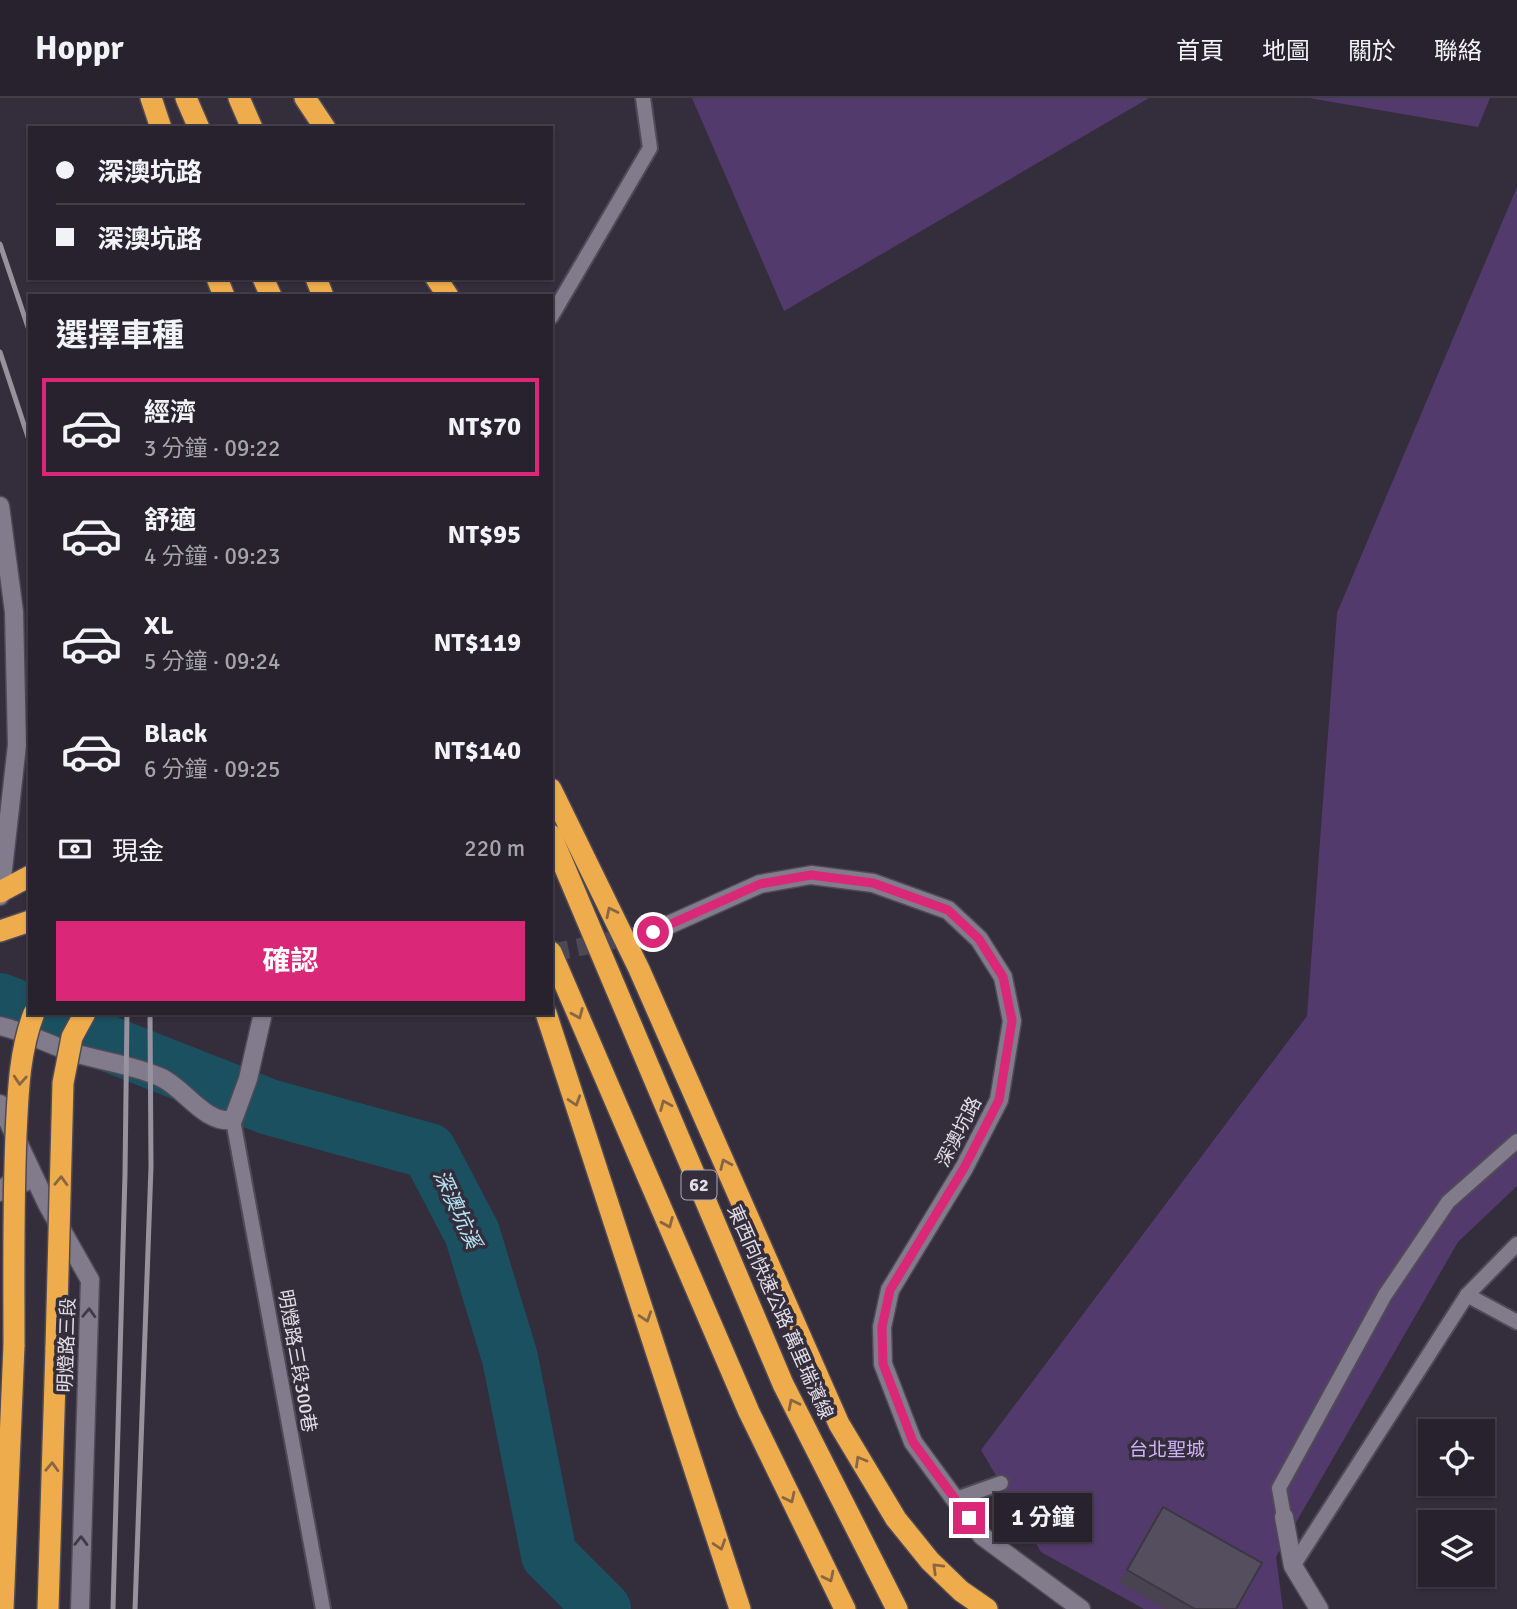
<!DOCTYPE html>
<html lang="zh-TW">
<meta charset="utf-8">
<style>
body{margin:0;font-family:Signika,"Noto Sans TC",sans-serif;background:#2f2a35;color:#f1f3f6;height:100vh;display:flex;flex-direction:column;font-size:26px;white-space:nowrap}
*{box-sizing:border-box;margin:0}
p{font-size:23px;color:#a4a4aa}
.icon{flex:none;width:38px;height:38px;fill:none;stroke:currentColor;stroke-width:2;stroke-linecap:round;stroke-linejoin:round}
.map{position:relative;flex:1;overflow:hidden}
.panel{position:absolute;left:28px;top:196px;width:525px;height:721px;display:flex;flex-direction:column;background:#27222d;border-radius:0px;box-shadow:0 2px 5px #0004,0 0 0 2px #433f49}
.panel>*{flex:none}
.guide{position:absolute;left:28px;top:28px;width:525px;height:154px;border-radius:0px;box-shadow:0 2px 5px #0004,0 0 0 2px #433f49;display:grid;align-content:center;height:154px;padding:0 28px;background:#27222d}
.tools{position:absolute;left:1418px;top:1321px;display:grid;gap:14px}
.tools a{display:grid;place-items:center;width:77px;height:77px;border-radius:0px;background:#27222d;box-shadow:0 2px 5px #0004,0 0 0 2px #433f49;font-size:35px}
.end{position:absolute;width:32px;height:32px;margin:-16px;border:9px solid #db2777;background:#fff;box-shadow:0 0 0 4px #fff}
.from{border-radius:50%}
.bubble{position:absolute;height:49px;border-radius:0px;background:#27222d;box-shadow:0 2px 5px #0004,0 0 0 2px #433f49;font-size:23px;font-weight:700;line-height:49px;text-align:center}
.guide b{display:flex;align-items:center;gap:24px;height:66px;font-size:26px}
.guide b+b{border-top:2px solid #433f49}
.guide i{width:18px;height:18px;background:#f1f3f6}
ul{padding:0;list-style:none}
li{display:flex;align-items:center;gap:21px;height:98px;margin:0 14px 10px;padding:0 14px;border:4px solid transparent;border-radius:0px}
li div{flex:1}
li b{display:block;font-size:26px}
li em{font-style:normal;font-weight:700}
li.selected{border-color:#db2777}
li>.icon{width:63px;height:63px;stroke-width:1.5}
h2{padding:0 28px;font-size:32px;line-height:84px}
.pay{display:flex;align-items:center;gap:18px;height:77px;padding:0 28px;font-size:26px}
.pay p{margin-inline-start:auto}
.primary-button{display:flex;gap:14px;margin-top:auto;padding:14px 28px}
.primary-button a{flex:1;height:80px;border-radius:0px;background:#db2777;color:#fff;font-size:28px;font-weight:700;line-height:80px;text-align:center}
header{display:flex;align-items:center;gap:42px;box-sizing:border-box;height:98px;padding:0 35px;background:#27222d;border-bottom:2px solid #433f49}
header strong{font-size:33px}
nav{display:flex;gap:38px;margin-inline-start:auto;font-size:24px}
.map>svg:first-child{display:block}
.green{fill:#533a6d}
.lines{fill:none;stroke-linecap:round;stroke-linejoin:round}
.river{stroke:#1a5060;stroke-width:56}
.street-tunnel{stroke:#4e4856;stroke-width:18;stroke-dasharray:18 9;stroke-linecap:butt}
.lane-casing{stroke:#4f4a56;stroke-width:18}
.street-casing{stroke:#4f4a56;stroke-width:21}
.highway-casing{stroke:#4f4a56;stroke-width:24}
.lane{stroke:#827b8c;stroke-width:14}
.street{stroke:#827b8c;stroke-width:18}
.highway{stroke:#eeac4c;stroke-width:21}
.rail{stroke:#97929e;stroke-width:5}
.highway-bridge-casing{stroke:#4f4a56;stroke-width:24;stroke-linecap:butt}
.highway-bridge{stroke:#eeac4c;stroke-width:21}
.wall{fill:#494351}
.building{fill:#554e5e;stroke:#3c3742;stroke-width:2}
.oneway{stroke:#886643}
.oneway2{stroke:#403948}
.route{stroke:#db2777;stroke-width:9}
.labels{text-anchor:middle;dominant-baseline:central;stroke-width:7;stroke-linejoin:round;paint-order:stroke}
.shield{fill:#342d3c;stroke:#aea9b4;stroke-width:2}
.shield-label{font-size:18px;font-weight:bold;fill:#e2dee8}
.street-label{font-size:19px;fill:#e2dee8;stroke:#342d3c}
.park-label{font-size:19px;fill:#d2b1fa;stroke:#342d3c}
.water-label{font-size:21px;font-style:italic;fill:#b5e4f4;stroke:#342d3c}
</style>
<header>
<strong>Hoppr</strong>
<nav><a>首頁</a><a>地圖</a><a>關於</a><a>聯絡</a></nav>
</header>
<div class="map">
<svg width="1517" height="1511" viewBox="0 0 1517 1511">
<rect width="100%" height="100%" fill="#342d3c"/>
<!-- green -->
<g class="green">
<path d="M 692,0 L 1149,0 L 784,213 Z"/>
<path d="M 1309,0 L 1490,0 L 1478,29 Z"/>
<path d="M 1517,89 L 1517,1088 L 1458,1144 L 1276,1459 L 1283,1511 L 1144,1511 L 1041,1454 L 981,1352 L 1307,918 L 1337,515 Z"/>
</g>
<g class="lines">
<!-- river -->
<path class="river" d="M 0,903 L 269,1009 L 429,1053 L 472,1135 L 510,1260 L 549,1457 L 603,1511"/>
<!-- street-tunnel -->
<path class="street-tunnel" d="M 551,855 L 653,834"/>
<defs>
<g id="lane">
<path d="M 551,219 L 650,50 L 643,0"/>
<path d="M 233,1022 L 323,1511"/>
<path d="M 1467,1197 L 1517,1224"/>
<path d="M 956,1401 L 1001,1385"/>
<path d="M 1284,1419 L 1279,1390 L 1385,1197 L 1448,1104 L 1517,1043"/>
<path d="M 1293,1468 L 1467,1197 L 1517,1146"/>
</g>
<g id="street">
<path d="M 0,408 L 14,514 L 17,647 L 0,798"/>
<path d="M 653,834 L 760,786 L 811,777 L 873,785 L 948,812 L 979,841 L 1003,879 L 1012,923 L 999,1002 L 964,1070 L 890,1192 L 882,1229 L 883,1266 L 913,1344 L 982,1438 L 1081,1511"/>
<path d="M 0,928 C 24,933 48,946 71,954 C 100,963 134,967 160,979 C 185,990 204,1026 233,1022 L 248,981 L 263,915"/>
<path d="M 0,1006 L 47,1106 L 90,1182 L 80,1511"/>
<path d="M 0,1094 L 12,1083 L 25,1084"/>
<path d="M 1284,1419 L 1293,1468 L 1319,1511"/>
</g>
<g id="highway">
<path d="M 151,0 L 161,30"/>
<path d="M 186,0 L 199,30"/>
<path d="M 239,0 L 252,30"/>
<path d="M 305,0 L 325,30"/>
<path d="M 217,180 L 224,198"/>
<path d="M 263,180 L 271,198"/>
<path d="M 316,180 L 323,198"/>
<path d="M 436,180 L 448,198"/>
<path d="M 551,691 L 639,871 L 839,1326 L 896,1421 L 930,1463 L 961,1493 L 987,1511"/>
<path d="M 551,737 L 783,1286 L 897,1511"/>
<path d="M 0,794 L 30,778"/>
<path d="M 0,833 L 30,823"/>
<path d="M 551,854 L 749,1314 L 845,1511"/>
<path d="M 546,915 L 740,1511"/>
<path d="M 3,1511 L 14,1247"/>
<path d="M 48,1511 L 56,1249"/>
</g>
</defs>
<!-- lane casing -->
<use href="#lane" class="lane-casing"/>
<!-- street casing -->
<use href="#street" class="street-casing"/>
<!-- highway casing -->
<use href="#highway" class="highway-casing"/>
<!-- lane -->
<use href="#lane" class="lane"/>
<!-- street -->
<use href="#street" class="street"/>
<!-- highway -->
<use href="#highway" class="highway"/>
<!-- rail -->
<g class="rail">
<path d="M 0,146 L 30,235"/>
<path d="M 0,254 L 30,345"/>
<path d="M 113,1511 L 125,1076 L 127,915"/>
<path d="M 135,1511 L 151,1069 L 150,915"/>
</g>
<defs>
<g id="highway-bridge">
<path d="M 14,1247 C 14,1177 13,1107 16,1037 C 18,996 19,954 34,915"/>
<path d="M 56,1249 L 63,985 L 72,939 L 85,915"/>
</g>
</defs>
<!-- highway-bridge casing -->
<use href="#highway-bridge" class="highway-bridge-casing"/>
<!-- highway-bridge -->
<use href="#highway-bridge" class="highway-bridge"/>
</g>
<!-- wall -->
<path class="wall" d="M 1163,1409 L 1236,1511 L 1166,1511 L 1119,1484 L 1155,1420 Z"/>
<!-- building -->
<path class="building" d="M 1163,1409 L 1262,1465 L 1236,1511 L 1195,1511 L 1127,1472 Z"/>
<!-- one-way arrows -->
<defs><path id="oneway-chevron" d="M-2-3.5L2.5 0L-2 3.5" fill="none" stroke-width="1.6" stroke-linecap="round" stroke-linejoin="round" transform="scale(1.75)"/></defs>
<g class="oneway">
<use href="#oneway-chevron" transform="translate(611 814) rotate(-116)"/>
<use href="#oneway-chevron" transform="translate(578 916) rotate(67)"/>
<use href="#oneway-chevron" transform="translate(20 982) rotate(94)"/>
<use href="#oneway-chevron" transform="translate(575 1003) rotate(72)"/>
<use href="#oneway-chevron" transform="translate(665 1007) rotate(-113)"/>
<use href="#oneway-chevron" transform="translate(725 1066) rotate(-114)"/>
<use href="#oneway-chevron" transform="translate(61 1083) rotate(-88)"/>
<use href="#oneway-chevron" transform="translate(668 1125) rotate(67)"/>
<use href="#oneway-chevron" transform="translate(646 1219) rotate(72)"/>
<use href="#oneway-chevron" transform="translate(793 1306) rotate(-117)"/>
<use href="#oneway-chevron" transform="translate(860 1363) rotate(-120)"/>
<use href="#oneway-chevron" transform="translate(52 1369) rotate(-88)"/>
<use href="#oneway-chevron" transform="translate(790 1400) rotate(64)"/>
<use href="#oneway-chevron" transform="translate(720 1447) rotate(72)"/>
<use href="#oneway-chevron" transform="translate(937 1470) rotate(-136)"/>
<use href="#oneway-chevron" transform="translate(829 1479) rotate(64)"/>
</g>
<g class="oneway2">
<use href="#oneway-chevron" transform="translate(89 1215) rotate(-88)"/>
<use href="#oneway-chevron" transform="translate(81 1443) rotate(-89)"/>
</g>
<g class="lines">
<!-- route -->
<path class="route" d="M 653,834 L 760,786 L 811,777 L 873,785 L 948,812 L 979,841 L 1003,879 L 1012,923 L 999,1002 L 964,1070 L 890,1192 L 882,1229 L 883,1266 L 913,1344 L 969,1420"/>
</g>
<g class="labels">
<!-- shield labels -->
<rect class="shield" x="681.5" y="1072.5" width="35" height="29" rx="5"/>
<g class="shield-label">
<text x="699" y="1087">62</text>
</g>
<!-- street labels -->
<g class="street-label">
<text transform="translate(959 1034) rotate(-63)">深澳坑路</text>
<text transform="translate(780 1214) rotate(66)">東西向快速公路 萬里瑞濱線</text>
<text transform="translate(67 1247) rotate(-88)">明燈路三段</text>
<text transform="translate(297 1263) rotate(80)">明燈路三段300巷</text>
</g>
<!-- park labels -->
<g class="park-label">
<text x="1167" y="1352">台北聖城</text>
</g>
<!-- water labels -->
<g class="water-label">
<text transform="translate(457 1111) rotate(65)">深澳坑溪</text>
</g>
</g>
</svg>
<div class="tools">
<a><svg class="icon" aria-label="locate" viewBox="0 0 24 24"><circle cx="12" cy="12" r="6"/><path d="M12 2v4M12 18v4M2 12h4M18 12h4"/></svg></a>
<a><svg class="icon" aria-label="layers" viewBox="0 0 24 24"><path d="M12 4l9 5-9 5-9-5zM3 14l9 5 9-5"/></svg></a>
</div>
<i class="end from" style="left:653px;top:834px"></i>
<i class="end" style="left:969px;top:1420px"></i>
<div class="bubble" style="left:994px;top:1395px;width:98px">1 分鐘</div>
<div class="guide">
<b><i class="from"></i>深澳坑路</b>
<b><i></i>深澳坑路</b>
</div>
<section class="panel">
<h2>選擇車種</h2>
<ul>
<li class="selected"><svg class="icon" aria-label="car" viewBox="0 0 24 24"><path d="M5 17H2v-5l4-1 3-4h7l3 4 3 1v5h-3M9 17h6M6 11h13"/><circle cx="7" cy="17" r="2"/><circle cx="17" cy="17" r="2"/></svg><div><b>經濟</b><p>3 分鐘 · 09:22</p></div><em>NT$70</em></li>
<li><svg class="icon" aria-label="car" viewBox="0 0 24 24"><path d="M5 17H2v-5l4-1 3-4h7l3 4 3 1v5h-3M9 17h6M6 11h13"/><circle cx="7" cy="17" r="2"/><circle cx="17" cy="17" r="2"/></svg><div><b>舒適</b><p>4 分鐘 · 09:23</p></div><em>NT$95</em></li>
<li><svg class="icon" aria-label="car" viewBox="0 0 24 24"><path d="M5 17H2v-5l4-1 3-4h7l3 4 3 1v5h-3M9 17h6M6 11h13"/><circle cx="7" cy="17" r="2"/><circle cx="17" cy="17" r="2"/></svg><div><b>XL</b><p>5 分鐘 · 09:24</p></div><em>NT$119</em></li>
<li><svg class="icon" aria-label="car" viewBox="0 0 24 24"><path d="M5 17H2v-5l4-1 3-4h7l3 4 3 1v5h-3M9 17h6M6 11h13"/><circle cx="7" cy="17" r="2"/><circle cx="17" cy="17" r="2"/></svg><div><b>Black</b><p>6 分鐘 · 09:25</p></div><em>NT$140</em></li>
</ul>
<div class="pay"><svg class="icon" aria-label="cash" viewBox="0 0 24 24"><path d="M3 7h18v10H3z"/><circle cx="12" cy="12" r="2"/></svg>現金<p>220 m</p></div>
<div class="primary-button"><a>確認</a></div>
</section>
</div>
